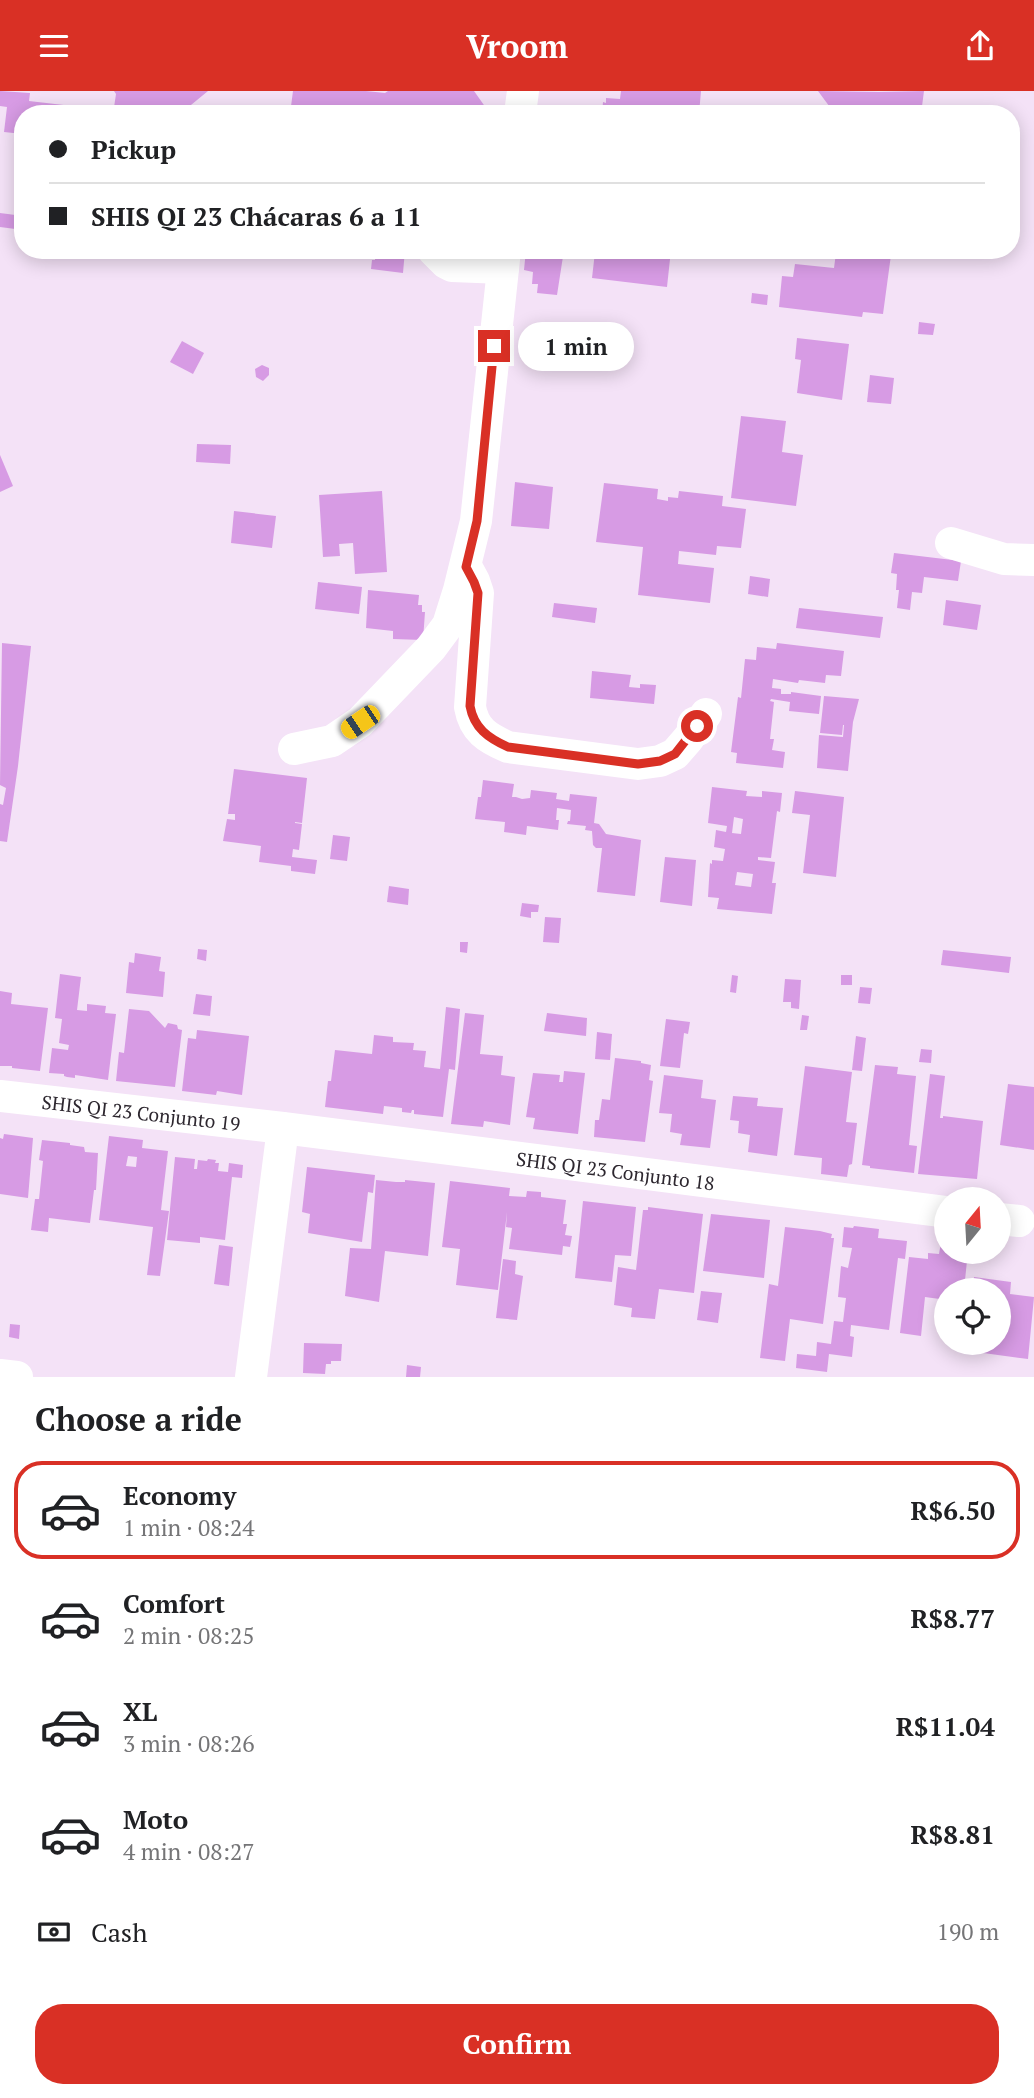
<!DOCTYPE html>
<meta charset="utf-8">
<style>
body{margin:0;font-family:"PT Serif",serif;background:#f2f2f2;color:#202124;height:100vh;display:flex;flex-direction:column;font-size:26px;white-space:nowrap}
*{box-sizing:border-box;margin:0}
p{font-size:23px;color:#757577}
.icon{flex:none;width:38px;height:38px;fill:none;stroke:currentColor;stroke-width:2;stroke-linecap:round;stroke-linejoin:round}
.map{position:relative;height:1286px;overflow:hidden}
.details{display:flex;flex-direction:column;background:#fff;flex:1}
.details>*{flex:none}
.top-card{position:absolute;left:14px;top:14px;width:1006px;height:154px;border-radius:28px;box-shadow:0 4px 18px #0003;display:grid;align-content:center;height:154px;padding:0 35px;background:#fff}
.needle{width:46px;rotate:18deg}
.tools{position:absolute;left:934px;top:1096px;display:grid;gap:14px}
.tools a{display:grid;place-items:center;width:77px;height:77px;border-radius:50%;background:#fff;box-shadow:0 4px 18px #0003;font-size:35px}
.end{position:absolute;width:32px;height:32px;margin:-16px;border:9px solid #d93025;background:#fff;box-shadow:0 0 0 4px #fff}
.from{border-radius:50%}
.bubble{position:absolute;height:49px;border-radius:24px;background:#fff;box-shadow:0 4px 18px #0003;font-size:23px;font-weight:800;line-height:49px;text-align:center}
.car{position:absolute;width:21px;height:42px;margin:-21px -10px;border-radius:9px;box-shadow:0 0 5px 2px #0007;background:linear-gradient(#f5c518 24%,#345 0 40%,#f5c518 0 76%,#345 0 86%,#f5c518 0)}
.top-card b{display:flex;align-items:center;gap:24px;height:66px;font-size:26px}
.top-card b+b{border-top:2px solid #e0e0e0}
.top-card i{width:18px;height:18px;background:#202124}
ul{padding:0;list-style:none}
li{display:flex;align-items:center;gap:21px;height:98px;margin:0 14px 10px;padding:0 21px;border:4px solid transparent;border-radius:28px}
li div{flex:1}
li b{display:block;font-size:26px}
li em{font-style:normal;font-weight:800}
li.on{border-color:#d93025}
li>.icon{width:63px;height:63px;stroke-width:1.5}
h2{padding:0 35px;font-size:32px;line-height:84px}
.pay{display:flex;align-items:center;gap:18px;height:77px;padding:0 35px;font-size:26px}
.pay p{margin-inline-start:auto}
.primary-button{display:flex;gap:14px;margin-top:auto;padding:14px 35px}
.primary-button a{flex:1;height:80px;border-radius:28px;background:#d93025;color:#fff;font-size:28px;font-weight:800;line-height:80px;text-align:center}
header{display:flex;justify-content:space-between;align-items:center;height:91px;padding:0 35px;background:#d93025;color:#fff;font-size:32px;font-weight:800}
.map>svg:first-child{display:block}
.building{fill:#d79be4;fill-rule:evenodd}
.lines{fill:none;stroke-linecap:round;stroke-linejoin:round}
.minor{stroke:#fff;stroke-width:32}
.route{stroke:#d93025;stroke-width:9}
.labels{text-anchor:middle;dominant-baseline:central;stroke-width:5;stroke-linejoin:round;paint-order:stroke}
.street-label{font-size:19px;fill:#2d272f;stroke:#fdf2ff}
</style>
<header><svg class="icon" aria-label="menu" viewBox="0 0 24 24"><path d="M4 6h16M4 12h16M4 18h16"/></svg>Vroom<svg class="icon" aria-label="share" viewBox="0 0 24 24"><path d="M12 15V3M7 8l5-5 5 5M5 13v7h14v-7"/></svg></header>
<div class="map">
<svg width="1034" height="1286" viewBox="0 0 1034 1286">
<rect width="100%" height="100%" fill="#f4e2f7"/>
<!-- building -->
<g class="building">
<path d="M 0,0 L 30,2 L 29,10 L 81,16 L 81,23 L 23,23 L 23,43 L 4,41 L 7,16 L 0,15 Z"/>
<path d="M 114,0 L 208,0 L 180,23 L 113,23 L 116,3 Z"/>
<path d="M 293,0 L 366,0 L 385,2 L 388,0 L 474,0 L 486,17 L 478,23 L 290,23 Z"/>
<path d="M 621,0 L 701,0 L 699,23 L 602,23 L 603,11 L 606,12 L 606,7 L 620,8 Z"/>
<path d="M 818,0 L 879,1 L 924,0 L 921,23 L 835,23 Z"/>
<path d="M 0,122 L 23,125 L 23,139 L 0,136 Z"/>
<path d="M 372,159 L 405,159 L 403,182 L 371,178 L 372,169 L 375,169 L 375,167 L 371,166 Z"/>
<path d="M 526,159 L 564,159 L 557,204 L 537,202 L 538,193 L 532,193 L 533,181 L 524,179 Z"/>
<path d="M 613,159 L 671,159 L 667,196 L 592,187 L 595,161 L 613,163 Z"/>
<path d="M 864,160 L 891,164 L 883,223 L 863,221 L 862,226 L 779,216 L 782,185 L 793,186 L 795,173 L 834,177 L 836,162 L 859,165 Z"/>
<path d="M 752,202 L 768,204 L 767,214 L 751,212 Z"/>
<path d="M 919,231 L 935,233 L 933,244 L 918,243 Z"/>
<path d="M 797,247 L 849,253 L 842,309 L 797,302 L 801,269 L 795,268 Z"/>
<path d="M 182,250 L 204,262 L 193,283 L 170,271 Z"/>
<path d="M 262,274 L 269,277 L 269,284 L 263,290 L 256,286 L 255,278 Z"/>
<path d="M 870,284 L 894,287 L 891,313 L 867,311 Z"/>
<path d="M 741,325 L 786,330 L 782,361 L 803,364 L 796,415 L 731,407 Z"/>
<path d="M 197,353 L 231,354 L 230,373 L 196,371 Z"/>
<path d="M 0,364 L 13,395 L 0,401 Z"/>
<path d="M 515,391 L 553,396 L 549,438 L 511,435 Z"/>
<path d="M 604,392 L 658,398 L 657,408 L 668,410 L 668,406 L 678,407 L 679,400 L 723,405 L 722,415 L 746,418 L 741,457 L 717,455 L 716,464 L 679,460 L 678,473 L 714,477 L 710,512 L 638,504 L 643,456 L 596,451 Z"/>
<path d="M 382,400 L 387,481 L 355,483 L 353,452 L 339,453 L 340,465 L 323,466 L 319,404 Z"/>
<path d="M 234,420 L 276,425 L 272,457 L 231,452 Z"/>
<path d="M 894,462 L 961,470 L 958,490 L 924,486 L 922,502 L 912,501 L 910,519 L 897,517 L 899,499 L 896,499 L 897,483 L 891,482 Z"/>
<path d="M 750,485 L 770,488 L 768,506 L 748,503 Z"/>
<path d="M 318,491 L 362,496 L 359,523 L 315,518 Z"/>
<path d="M 368,499 L 419,504 L 418,514 L 422,514 L 422,521 L 425,521 L 423,549 L 393,548 L 393,540 L 366,537 Z"/>
<path d="M 946,509 L 981,514 L 977,539 L 943,534 Z"/>
<path d="M 554,512 L 597,517 L 595,532 L 552,526 Z"/>
<path d="M 799,517 L 883,526 L 880,547 L 796,537 Z"/>
<path d="M 2,552 L 31,555 L 18,675 L 7,751 L 0,750 L 0,713 L 3,714 L 6,697 L 0,694 Z"/>
<path d="M 777,552 L 844,560 L 841,585 L 826,584 L 825,592 L 799,589 L 798,592 L 773,588 L 772,597 L 781,598 L 781,603 L 791,603 L 791,601 L 821,605 L 819,623 L 789,620 L 790,611 L 771,608 L 770,610 L 774,611 L 770,648 L 774,648 L 772,659 L 785,661 L 783,677 L 736,672 L 737,662 L 731,661 L 738,606 L 741,607 L 745,568 L 756,569 L 757,556 L 776,558 Z"/>
<path d="M 592,580 L 631,584 L 629,596 L 640,597 L 640,593 L 656,594 L 654,613 L 590,607 Z"/>
<path d="M 824,605 L 859,608 L 853,631 L 848,680 L 817,677 L 819,644 L 843,646 L 844,634 L 843,634 L 842,644 L 820,642 Z"/>
<path d="M 234,678 L 307,687 L 302,732 L 295,731 L 295,732 L 302,733 L 299,759 L 293,758 L 292,766 L 317,769 L 315,783 L 291,780 L 291,775 L 259,771 L 261,755 L 223,750 L 227,728 L 235,729 L 235,723 L 228,723 Z"/>
<path d="M 483,689 L 514,693 L 512,706 L 516,706 L 522,708 L 530,707 L 531,699 L 557,702 L 556,708 L 569,710 L 570,703 L 597,706 L 594,732 L 599,733 L 606,743 L 641,749 L 635,805 L 597,801 L 602,757 L 596,757 L 593,754 L 592,740 L 585,739 L 586,735 L 567,733 L 568,730 L 570,730 L 571,719 L 557,717 L 556,729 L 559,729 L 558,739 L 527,735 L 526,744 L 504,741 L 505,731 L 475,728 L 478,706 L 481,706 Z"/>
<path d="M 712,696 L 747,700 L 746,705 L 762,706 L 762,700 L 782,702 L 780,721 L 777,720 L 771,767 L 758,766 L 758,769 L 775,771 L 772,792 L 776,792 L 772,823 L 717,818 L 719,807 L 708,806 L 710,772 L 712,773 L 712,769 L 723,770 L 725,758 L 714,756 L 716,739 L 726,741 L 727,735 L 708,732 ZM 734,726 L 743,728 L 741,743 L 732,742 ZM 737,781 L 753,783 L 751,796 L 735,794 Z"/>
<path d="M 795,700 L 844,706 L 836,786 L 803,782 L 810,724 L 792,722 Z"/>
<path d="M 333,744 L 350,746 L 347,770 L 330,768 Z"/>
<path d="M 665,766 L 696,769 L 692,815 L 660,811 Z"/>
<path d="M 389,795 L 409,798 L 408,814 L 387,811 Z"/>
<path d="M 522,812 L 539,814 L 538,821 L 531,821 L 531,827 L 520,825 Z"/>
<path d="M 545,826 L 561,827 L 559,852 L 543,851 Z"/>
<path d="M 460,851 L 468,851 L 467,862 L 460,861 Z"/>
<path d="M 198,858 L 207,859 L 206,870 L 197,868 Z"/>
<path d="M 943,859 L 1011,866 L 1009,882 L 941,874 Z"/>
<path d="M 135,862 L 161,866 L 159,880 L 165,881 L 163,906 L 126,902 L 129,871 L 134,872 Z"/>
<path d="M 60,883 L 81,886 L 77,919 L 87,920 L 87,913 L 106,915 L 105,922 L 116,923 L 108,989 L 75,984 L 75,987 L 67,986 L 64,985 L 64,983 L 49,982 L 52,957 L 68,959 L 69,954 L 59,952 L 62,928 L 55,927 Z"/>
<path d="M 732,884 L 738,885 L 736,902 L 730,901 Z"/>
<rect x="841" y="884" width="11" height="10"/>
<path d="M 785,888 L 801,889 L 799,918 L 791,917 L 791,911 L 783,911 Z"/>
<path d="M 860,896 L 872,897 L 870,913 L 858,912 Z"/>
<path d="M 0,900 L 12,902 L 11,913 L 48,917 L 40,980 L 12,977 L 12,975 L 0,975 Z"/>
<path d="M 196,903 L 212,905 L 210,925 L 193,923 Z"/>
<path d="M 446,916 L 460,918 L 455,979 L 449,978 L 443,1026 L 414,1023 L 414,1019 L 412,1019 L 411,1022 L 402,1021 L 402,1017 L 384,1015 L 383,1023 L 325,1016 L 328,990 L 331,990 L 335,959 L 372,963 L 374,944 L 393,946 L 393,951 L 414,952 L 413,959 L 426,960 L 424,976 L 440,978 Z"/>
<path d="M 129,918 L 149,920 L 165,937 L 168,932 L 177,934 L 178,938 L 182,939 L 175,996 L 116,990 L 119,961 L 124,962 Z"/>
<path d="M 465,922 L 484,924 L 480,963 L 503,965 L 501,984 L 515,986 L 510,1034 L 484,1030 L 483,1036 L 451,1033 Z"/>
<path d="M 547,922 L 587,927 L 586,945 L 544,940 Z"/>
<path d="M 802,924 L 809,925 L 807,939 L 800,939 Z"/>
<path d="M 666,928 L 690,931 L 688,943 L 684,942 L 680,977 L 660,975 Z"/>
<path d="M 197,939 L 249,945 L 242,1004 L 217,1000 L 216,1004 L 182,1000 L 188,947 L 196,948 Z"/>
<path d="M 597,941 L 612,943 L 610,969 L 595,968 Z"/>
<path d="M 856,945 L 866,947 L 862,980 L 852,979 Z"/>
<path d="M 921,958 L 932,959 L 931,972 L 919,971 Z"/>
<path d="M 615,967 L 641,970 L 641,972 L 651,974 L 649,989 L 653,990 L 645,1051 L 594,1046 L 595,1029 L 599,1029 L 602,1008 L 610,1009 Z"/>
<path d="M 875,974 L 898,976 L 897,983 L 916,985 L 909,1054 L 917,1055 L 914,1082 L 870,1077 L 870,1075 L 862,1074 Z"/>
<path d="M 805,975 L 852,981 L 846,1031 L 857,1032 L 852,1073 L 849,1074 L 847,1086 L 821,1083 L 822,1067 L 794,1064 Z"/>
<path d="M 564,980 L 585,982 L 578,1043 L 533,1038 L 535,1027 L 526,1026 L 533,982 L 560,984 L 559,991 L 563,991 Z"/>
<path d="M 930,983 L 945,985 L 940,1027 L 943,1027 L 943,1025 L 983,1030 L 977,1088 L 918,1083 Z"/>
<path d="M 664,984 L 703,989 L 701,1007 L 716,1009 L 710,1057 L 680,1054 L 682,1043 L 670,1041 L 672,1023 L 659,1022 Z"/>
<path d="M 1008,993 L 1034,996 L 1034,1059 L 1000,1054 Z"/>
<path d="M 733,1005 L 758,1007 L 757,1015 L 783,1017 L 777,1065 L 748,1061 L 750,1044 L 738,1042 L 739,1030 L 730,1029 Z"/>
<path d="M 4,1043 L 33,1047 L 28,1107 L 0,1103 L 0,1047 L 3,1048 Z"/>
<path d="M 109,1045 L 143,1049 L 142,1057 L 168,1060 L 161,1119 L 169,1120 L 160,1185 L 147,1184 L 153,1136 L 99,1129 ZM 128,1065 L 137,1066 L 136,1076 L 126,1075 Z"/>
<path d="M 42,1049 L 70,1052 L 70,1054 L 84,1056 L 85,1061 L 98,1062 L 96,1099 L 94,1099 L 90,1132 L 49,1127 L 48,1141 L 31,1139 L 35,1108 L 39,1108 L 43,1070 L 39,1069 Z"/>
<path d="M 175,1066 L 195,1068 L 194,1078 L 197,1078 L 198,1069 L 207,1070 L 208,1068 L 216,1069 L 215,1072 L 219,1072 L 218,1080 L 228,1081 L 229,1072 L 243,1074 L 242,1087 L 232,1086 L 225,1149 L 200,1146 L 200,1152 L 167,1149 Z"/>
<path d="M 307,1076 L 375,1084 L 373,1102 L 368,1101 L 362,1151 L 308,1142 L 310,1123 L 302,1121 Z"/>
<path d="M 376,1089 L 396,1091 L 405,1091 L 405,1089 L 435,1092 L 428,1165 L 385,1160 L 379,1211 L 345,1205 L 350,1157 L 371,1158 Z"/>
<path d="M 450,1090 L 510,1097 L 509,1105 L 526,1106 L 527,1100 L 541,1101 L 541,1106 L 566,1109 L 563,1133 L 567,1133 L 565,1144 L 572,1145 L 570,1156 L 563,1155 L 562,1164 L 509,1158 L 512,1137 L 506,1136 L 507,1121 L 498,1199 L 456,1194 L 460,1158 L 442,1156 Z"/>
<path d="M 583,1110 L 636,1116 L 631,1165 L 615,1164 L 612,1191 L 575,1187 Z"/>
<path d="M 648,1116 L 703,1123 L 694,1202 L 659,1198 L 655,1228 L 631,1226 L 632,1217 L 614,1214 L 618,1176 L 636,1179 L 643,1119 L 648,1119 Z"/>
<path d="M 711,1123 L 770,1129 L 764,1187 L 703,1180 Z"/>
<path d="M 854,1135 L 879,1138 L 878,1147 L 907,1150 L 905,1168 L 898,1167 L 889,1239 L 851,1234 L 850,1245 L 854,1246 L 852,1266 L 829,1263 L 827,1281 L 796,1277 L 797,1263 L 816,1265 L 817,1251 L 831,1253 L 834,1230 L 843,1231 L 846,1207 L 838,1206 L 841,1175 L 848,1177 L 852,1157 L 842,1156 L 844,1136 L 853,1137 Z"/>
<path d="M 785,1136 L 820,1140 L 832,1143 L 831,1147 L 834,1147 L 823,1233 L 790,1228 L 785,1270 L 760,1267 L 769,1193 L 778,1195 Z"/>
<path d="M 941,1151 L 947,1152 L 947,1160 L 968,1160 L 964,1199 L 947,1199 L 947,1209 L 925,1206 L 921,1245 L 900,1242 L 909,1166 L 928,1168 L 928,1162 L 939,1163 Z"/>
<path d="M 219,1154 L 233,1156 L 229,1195 L 214,1193 Z"/>
<path d="M 503,1168 L 516,1170 L 515,1183 L 523,1185 L 517,1229 L 496,1227 Z"/>
<path d="M 974,1186 L 1011,1191 L 1010,1203 L 1034,1206 L 1028,1268 L 976,1261 L 977,1251 L 999,1251 L 999,1199 L 973,1199 Z"/>
<path d="M 701,1200 L 722,1202 L 718,1232 L 697,1229 Z"/>
<path d="M 10,1233 L 20,1234 L 19,1248 L 9,1246 Z"/>
<path d="M 304,1252 L 342,1253 L 341,1270 L 331,1270 L 331,1273 L 326,1273 L 325,1283 L 303,1282 Z"/>
<path d="M 407,1274 L 421,1276 L 420,1286 L 406,1286 Z"/>
</g>
<g class="lines">
<!-- minor -->
<g class="minor">
<path d="M 520,23 L 523,0"/>
<path d="M 433,159 L 446,172 L 452,175 L 503,177"/>
<path d="M 951,452 L 1004,468 L 1034,469"/>
<path d="M 467,477 L 474,490 L 478,502 L 470,616 C 474,639 487,647 508,656 L 638,673 L 660,670 L 675,663 L 688,648 L 706,623"/>
<path d="M 294,658 L 332,650 L 360,631 L 431,557 L 448,534 L 459,499 L 476,430 L 505,159"/>
<path id="s1" d="M 0,1005 L 283,1037 L 947,1121"/>
<path d="M 999,1128 L 1019,1130"/>
<path d="M 0,1284 L 17,1286"/>
<path d="M 251,1286 L 283,1037"/>
</g>
</g>
<g class="lines">
<!-- route -->
<path class="route" d="M 494,255 L 477,430 L 466,476 L 474,491 L 478,502 L 470,615 C 474,637 488,647 508,656 L 638,673 L 660,670 L 675,663 L 697,635"/>
</g>
<g class="labels">
<!-- street labels -->
<g class="street-label">
<text stroke="none"><textPath href="#s1" startOffset="142">SHIS QI 23 Conjunto 19</textPath></text>
<text stroke="none"><textPath href="#s1" startOffset="620">SHIS QI 23 Conjunto 18</textPath></text>
</g>
</g>
</svg>
<div class="tools">
<a><svg class="needle" viewBox="-14 -14 28 28"><path d="M0-13l5 13h-10z" fill="#e53935"/><path d="M0 13l5-13h-10z" fill="#757577"/></svg></a>
<a><svg class="icon" aria-label="locate" viewBox="0 0 24 24"><circle cx="12" cy="12" r="6"/><path d="M12 2v4M12 18v4M2 12h4M18 12h4"/></svg></a>
</div>
<i class="end from" style="left:697px;top:635px"></i>
<i class="end" style="left:494px;top:255px"></i>
<div class="bubble" style="left:518px;top:231px;width:116px">1 min</div>
<i class="car" style="left:360px;top:631px;rotate:236deg"></i>
<div class="top-card">
<b><i class="from"></i>Pickup</b>
<b><i></i>SHIS QI 23 Chácaras 6 a 11</b>
</div>
</div>
<section class="details">
<h2>Choose a ride</h2>
<ul>
<li class="on"><svg class="icon" aria-label="car" viewBox="0 0 24 24"><path d="M5 17H2v-5l4-1 3-4h7l3 4 3 1v5h-3M9 17h6M6 11h13"/><circle cx="7" cy="17" r="2"/><circle cx="17" cy="17" r="2"/></svg><div><b>Economy</b><p>1 min · 08:24</p></div><em>R$6.50</em></li>
<li><svg class="icon" aria-label="car" viewBox="0 0 24 24"><path d="M5 17H2v-5l4-1 3-4h7l3 4 3 1v5h-3M9 17h6M6 11h13"/><circle cx="7" cy="17" r="2"/><circle cx="17" cy="17" r="2"/></svg><div><b>Comfort</b><p>2 min · 08:25</p></div><em>R$8.77</em></li>
<li><svg class="icon" aria-label="car" viewBox="0 0 24 24"><path d="M5 17H2v-5l4-1 3-4h7l3 4 3 1v5h-3M9 17h6M6 11h13"/><circle cx="7" cy="17" r="2"/><circle cx="17" cy="17" r="2"/></svg><div><b>XL</b><p>3 min · 08:26</p></div><em>R$11.04</em></li>
<li><svg class="icon" aria-label="car" viewBox="0 0 24 24"><path d="M5 17H2v-5l4-1 3-4h7l3 4 3 1v5h-3M9 17h6M6 11h13"/><circle cx="7" cy="17" r="2"/><circle cx="17" cy="17" r="2"/></svg><div><b>Moto</b><p>4 min · 08:27</p></div><em>R$8.81</em></li>
</ul>
<div class="pay"><svg class="icon" aria-label="cash" viewBox="0 0 24 24"><path d="M3 7h18v10H3z"/><circle cx="12" cy="12" r="2"/></svg>Cash<p>190 m</p></div>
<div class="primary-button"><a>Confirm</a></div>
</section>
